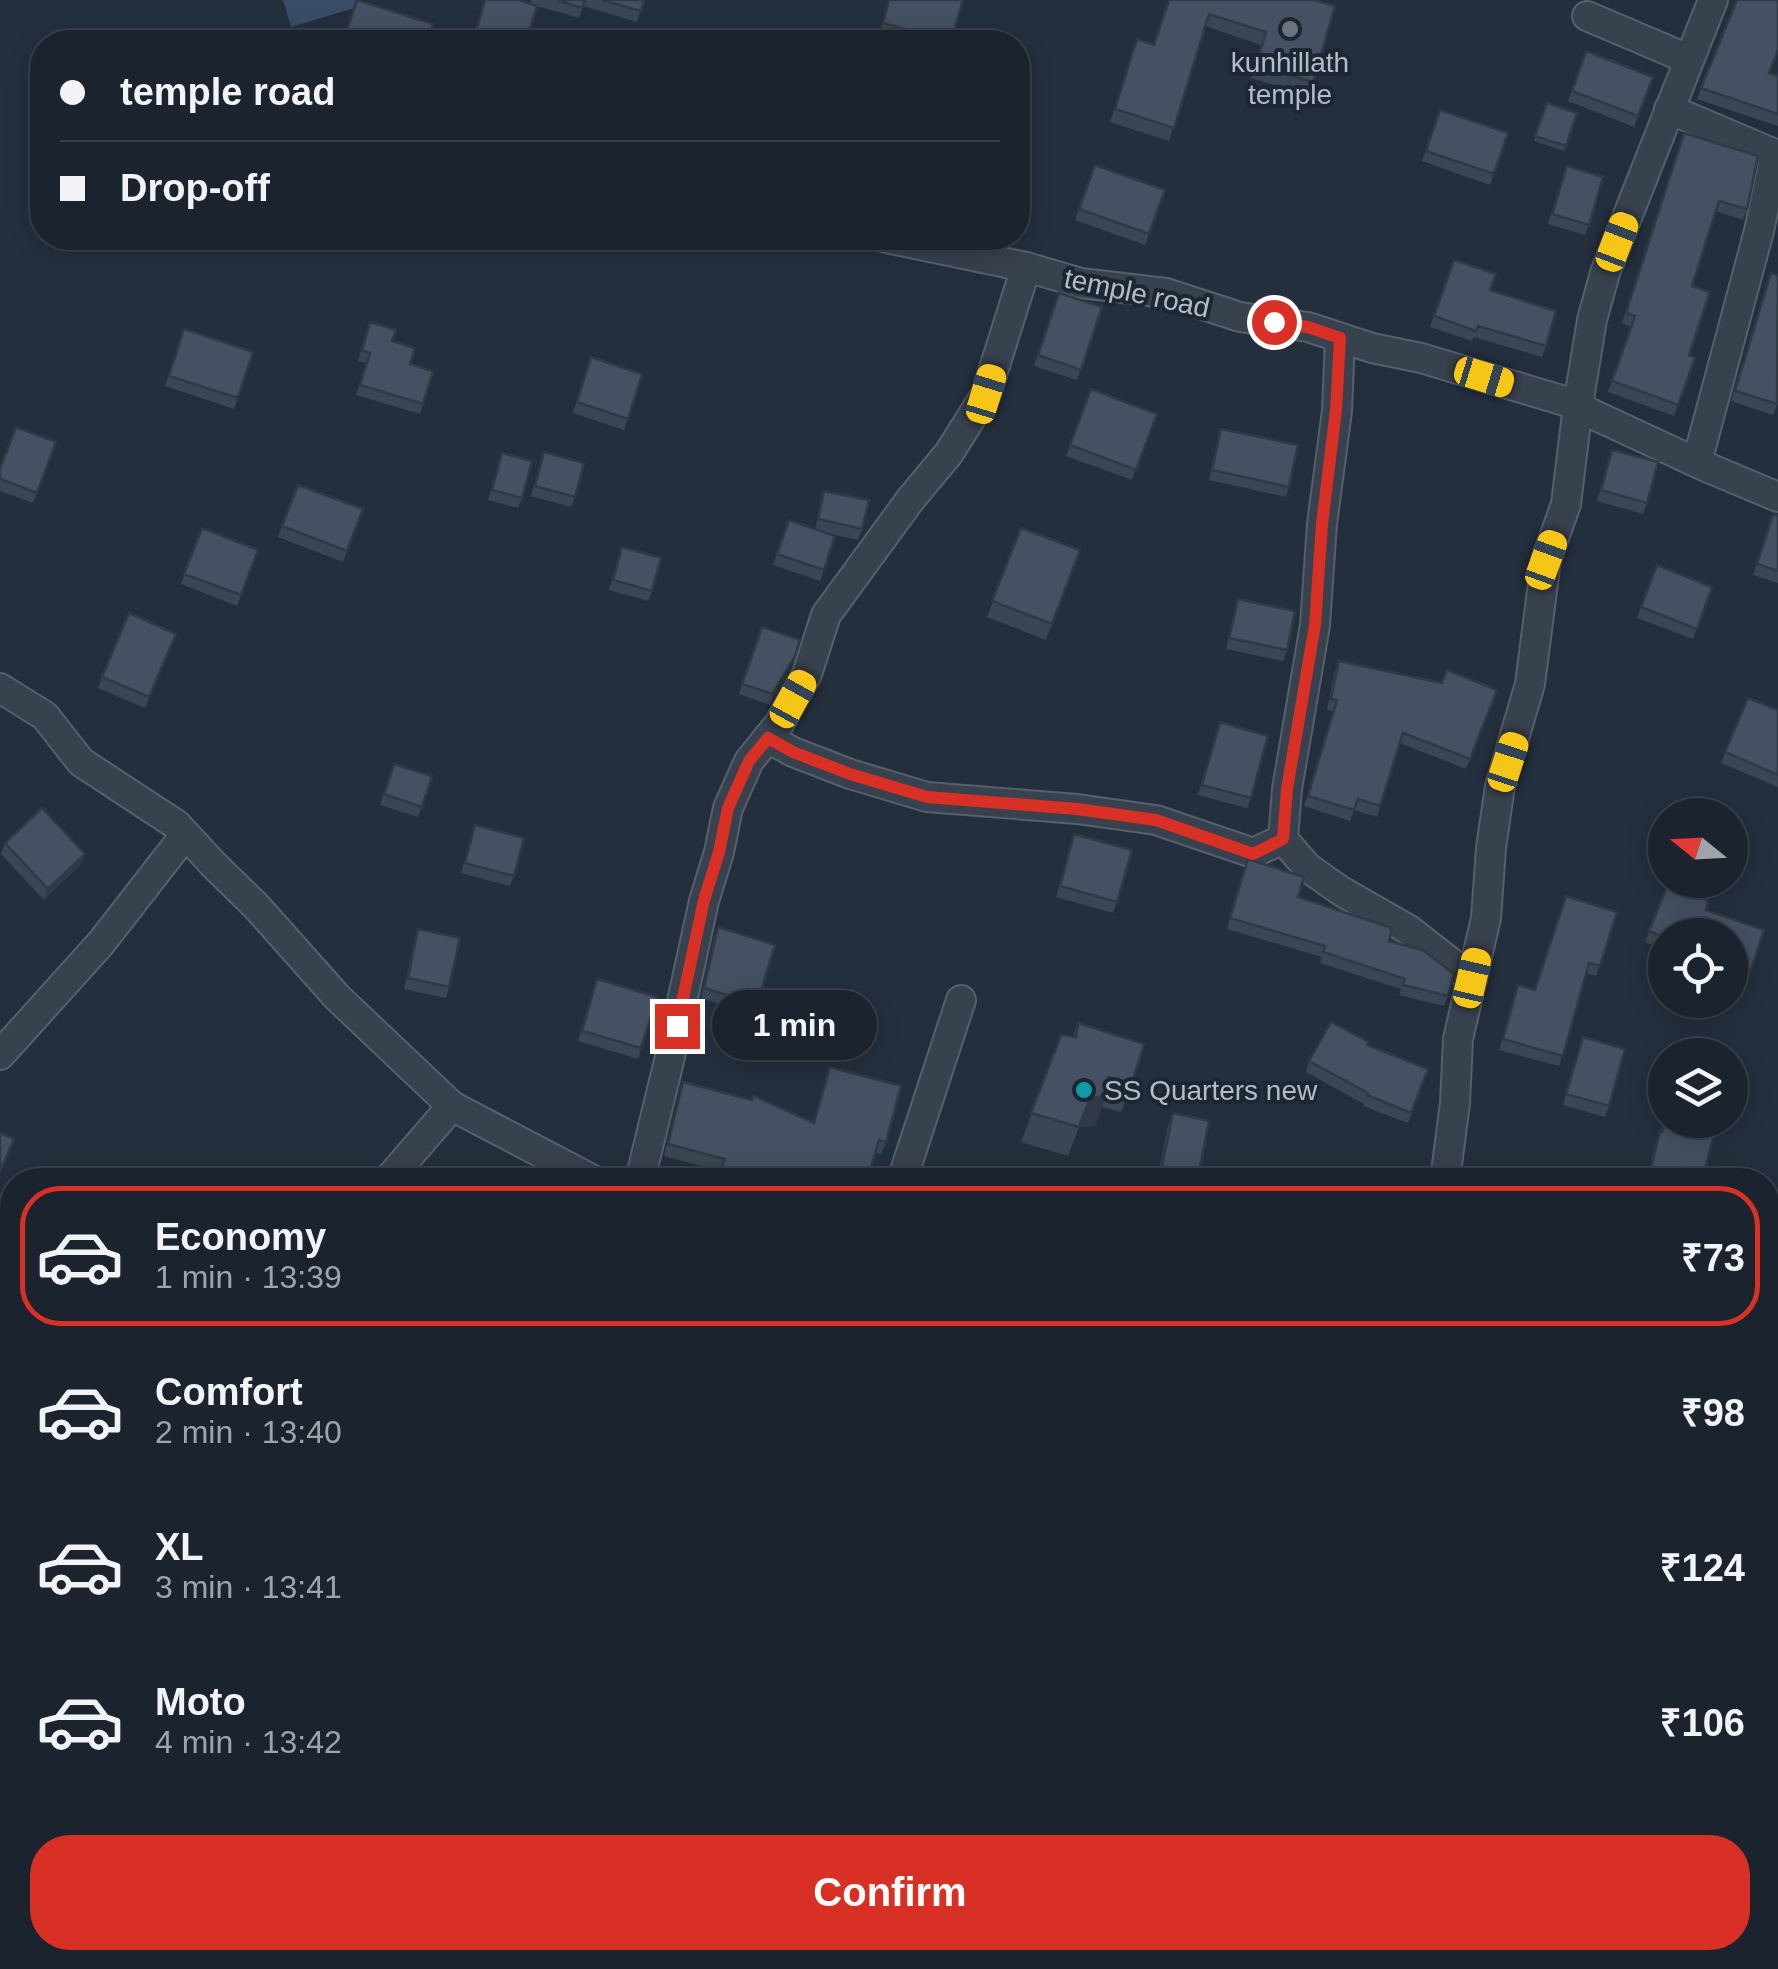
<!DOCTYPE html>
<meta charset="utf-8">
<style>
body{margin:0;font-family:Arial,sans-serif;background:#282f3a;color:#f1f3f6;height:100vh;display:flex;flex-direction:column;font-size:38px;white-space:nowrap}
*{box-sizing:border-box;margin:0}
p{font-size:32px;color:#a0a4aa}
.icon{flex:none;width:55px;height:55px;fill:none;stroke:currentColor;stroke-width:2;stroke-linecap:round;stroke-linejoin:round}
.map{position:relative;flex:1;overflow:hidden}
.drawer{position:absolute;left:0px;top:1168px;width:1780px;height:802px;display:flex;flex-direction:column;background:#1b232e;border-radius:40px 40px 0 0;box-shadow:0 5px 25px #0003,0 0 0 2px #39404a}
.drawer>*{flex:none}
.guide{position:absolute;left:30px;top:30px;width:1000px;height:220px;border-radius:40px;box-shadow:0 5px 25px #0003,0 0 0 2px #39404a;display:grid;align-content:center;height:220px;padding:0 30px;background:#1b232e}
.needle{width:65px;rotate:288deg}
.tools{position:absolute;left:1648px;top:798px;display:grid;gap:20px}
.tools a{display:grid;place-items:center;width:100px;height:100px;border-radius:50%;background:#1b232e;box-shadow:0 5px 25px #0003,0 0 0 2px #39404a;font-size:50px}
.end{position:absolute;width:45px;height:45px;margin:-22px;border:12px solid #d93025;background:#fff;box-shadow:0 0 0 5px #fff}
.from{border-radius:50%}
.bubble{position:absolute;height:70px;border-radius:35px;background:#1b232e;box-shadow:0 5px 25px #0003,0 0 0 2px #39404a;font-size:32px;font-weight:700;line-height:70px;text-align:center}
.car{position:absolute;width:30px;height:60px;margin:-30px -15px;border-radius:12px;box-shadow:0 0 8px 2px #0007;background:linear-gradient(#f5c518 24%,#345 0 40%,#f5c518 0 76%,#345 0 86%,#f5c518 0)}
.guide b{display:flex;align-items:center;gap:35px;height:95px;font-size:38px}
.guide b+b{border-top:2px solid #39404a}
.guide i{width:25px;height:25px;background:#f1f3f6}
ul{padding:18px 0 0;list-style:none}
li{display:flex;align-items:center;gap:30px;height:140px;margin:0 20px 15px;padding:0 10px;border:5px solid transparent;border-radius:40px}
li div{flex:1}
li b{display:block;font-size:38px}
li em{font-style:normal;font-weight:700}
li.current{border-color:#d93025}
li>.icon{width:90px;height:90px;stroke-width:1.5}
.button{display:flex;gap:20px;margin-top:auto;padding:20px 30px}
.button a{flex:1;height:115px;border-radius:40px;background:#d93025;color:#fff;font-size:40px;font-weight:700;line-height:115px;text-align:center}
.map>svg:first-child{display:block}
.water{fill:#394c67}
.lines{fill:none;stroke-linecap:round;stroke-linejoin:round}
.street-casing{stroke:#565f6c;stroke-width:32}
.street{stroke:#38414e;stroke-width:28}
.wall{fill:#3b4654}
.shaded-wall{fill:#303945}
.building{fill:#455162;stroke:#303945;stroke-width:2.5}
.route{stroke:#d93025;stroke-width:12}
.worship-dot{fill:#6b7280;stroke:#1d2633;stroke-width:4}
.culture-dot{fill:#0f9aa8;stroke:#1d2633;stroke-width:4}
.labels{text-anchor:middle;dominant-baseline:central;stroke-width:8;stroke-linejoin:round;paint-order:stroke}
.poi-label{font-size:28px;fill:#b4bcc9;stroke:#1d2633}
.street-label{font-size:28px;fill:#b4bcc9;stroke:#1d2633}
</style>
<div class="map">
<svg width="1778" height="1969" viewBox="0 0 1778 1969">
<rect width="100%" height="100%" fill="#242f3e"/>
<!-- water -->
<path class="water" d="M 283,0 L 359,0 L 361,6 L 291,27 Z"/>
<g class="lines">
<defs>
<g id="street">
<path d="M 1587,16 L 1688,59"/>
<path d="M 1669,109 L 1775,154 L 1759,231 L 1697,462"/>
<path d="M 886,238 L 1026,267 L 1081,283 L 1166,293 L 1240,317 L 1308,327 L 1372,348 L 1421,358 L 1578,405 L 1590,413 L 1704,466 L 1778,497"/>
<path d="M 1340,338 L 1337,411 L 1322,524 L 1315,625 L 1287,789 L 1283,839 L 1307,867 L 1341,891 L 1409,930 L 1472,979"/>
<path d="M 0,688 L 45,716 L 81,762 L 177,825 L 214,865 L 256,906 L 337,997 L 452,1106"/>
<path d="M 768,738 L 793,752 L 850,774 L 927,797 L 1077,809 L 1156,820 L 1253,853 L 1283,839"/>
<path d="M 0,1055 L 101,943 L 185,835"/>
<path d="M 388,1180 L 452,1106 L 593,1180"/>
<path d="M 640,1180 L 669,1061 L 704,901 L 719,852 L 728,808 L 749,761 L 779,724 L 807,674 L 826,615 L 910,500 L 949,453 L 986,394 L 1026,267"/>
<path d="M 902,1180 L 961,1000"/>
<path d="M 1445,1180 L 1455,1103 L 1458,1039 L 1486,918 L 1491,848 L 1500,786 L 1530,684 L 1546,560 L 1566,504 L 1578,405 L 1592,320 L 1605,273 L 1713,0"/>
<path d="M 1768,1386 L 1778,1387"/>
<path d="M 0,1565 L 12,1553"/>
<path d="M 0,1733 L 12,1744"/>
<path d="M 222,1958 L 239,1969"/>
<path d="M 1397,1958 L 1421,1969"/>
<path d="M 607,1969 L 615,1958"/>
<path d="M 1454,1969 L 1462,1958"/>
</g>
</defs>
<!-- street casing -->
<use href="#street" class="street-casing"/>
<!-- street -->
<use href="#street" class="street"/>
</g>
<!-- wall -->
<g class="wall">
<path d="M 485,0 L 530,3 L 531,0 L 644,0 L 637,22 L 583,6 L 579,18 L 537,6 L 526,42 L 476,42 L 472,41 Z"/>
<path d="M 888,0 L 963,0 L 951,42 L 914,42 L 880,33 Z"/>
<path d="M 1168,0 L 1314,0 L 1313,82 L 1309,95 L 1251,78 L 1261,45 L 1205,26 L 1169,141 L 1110,122 L 1137,39 L 1154,44 Z"/>
<path d="M 1737,0 L 1769,73 L 1778,76 L 1778,126 L 1697,99 Z"/>
<path d="M 1586,51 L 1653,77 L 1634,127 L 1568,101 Z"/>
<path d="M 1547,103 L 1577,113 L 1564,151 L 1534,141 Z"/>
<path d="M 1440,110 L 1508,133 L 1490,185 L 1422,161 Z"/>
<path d="M 1684,133 L 1747,209 L 1743,220 L 1715,211 L 1692,286 L 1689,355 L 1695,358 L 1674,416 L 1608,392 L 1631,327 L 1622,323 Z"/>
<path d="M 1095,165 L 1165,190 L 1145,245 L 1075,220 Z"/>
<path d="M 1563,177 L 1589,225 L 1585,235 L 1548,224 Z"/>
<path d="M 1454,260 L 1490,290 L 1546,346 L 1542,357 L 1474,337 L 1472,341 L 1430,327 Z"/>
<path d="M 1768,284 L 1778,402 L 1773,415 L 1731,401 Z"/>
<path d="M 1059,293 L 1102,307 L 1077,380 L 1034,366 Z"/>
<path d="M 370,322 L 392,341 L 410,364 L 433,371 L 420,414 L 356,395 L 366,363 L 358,361 Z"/>
<path d="M 184,329 L 253,352 L 234,409 L 165,386 Z"/>
<path d="M 591,357 L 642,374 L 624,430 L 573,413 Z"/>
<path d="M 1091,389 L 1157,414 L 1132,480 L 1066,456 Z"/>
<path d="M 1221,429 L 1289,487 L 1286,497 L 1209,480 Z"/>
<path d="M 56,442 L 33,503 L 0,491 L 0,469 Z"/>
<path d="M 1612,450 L 1647,503 L 1643,514 L 1597,501 Z"/>
<path d="M 544,452 L 575,497 L 571,507 L 531,496 Z"/>
<path d="M 502,453 L 522,498 L 518,508 L 488,500 Z"/>
<path d="M 298,485 L 363,509 L 343,562 L 278,537 Z"/>
<path d="M 824,491 L 862,529 L 858,540 L 823,532 L 835,536 L 820,581 L 773,565 L 789,520 L 815,529 Z"/>
<path d="M 1773,514 L 1778,516 L 1778,583 L 1753,575 Z"/>
<path d="M 202,528 L 258,550 L 237,606 L 181,584 Z"/>
<path d="M 1021,528 L 1080,550 L 1046,640 L 987,617 Z"/>
<path d="M 622,547 L 652,591 L 648,601 L 609,590 Z"/>
<path d="M 1657,565 L 1712,587 L 1693,639 L 1637,618 Z"/>
<path d="M 1238,599 L 1287,650 L 1283,661 L 1226,649 Z"/>
<path d="M 762,627 L 791,667 L 770,705 L 739,694 Z"/>
<path d="M 176,634 L 145,708 L 98,688 L 102,677 Z"/>
<path d="M 1339,661 L 1442,683 L 1497,690 L 1466,769 L 1400,743 L 1377,817 L 1354,810 L 1350,821 L 1304,806 L 1333,711 L 1327,710 L 1335,671 Z"/>
<path d="M 1748,698 L 1778,710 L 1778,787 L 1721,763 Z"/>
<path d="M 1220,722 L 1251,798 L 1247,808 L 1198,795 Z"/>
<path d="M 394,764 L 432,776 L 418,817 L 380,805 Z"/>
<path d="M 475,825 L 514,876 L 510,886 L 461,873 Z"/>
<path d="M 1074,834 L 1117,902 L 1113,913 L 1056,897 Z"/>
<path d="M 5,843 L 85,854 L 81,864 L 44,900 L 1,854 Z"/>
<path d="M 1244,870 L 1389,941 L 1448,996 L 1444,1006 L 1399,995 L 1401,989 L 1320,963 L 1322,957 L 1227,929 Z"/>
<path d="M 1668,884 L 1706,910 L 1764,930 L 1747,981 L 1730,975 L 1730,935 L 1665,935 L 1665,950 L 1645,942 Z"/>
<path d="M 1617,912 L 1596,976 L 1586,973 L 1559,1066 L 1499,1050 L 1518,985 L 1535,990 Z"/>
<path d="M 718,927 L 775,945 L 753,1014 L 701,998 L 714,938 Z"/>
<path d="M 418,929 L 449,987 L 446,998 L 404,989 L 415,940 Z"/>
<path d="M 593,990 L 641,1048 L 638,1059 L 578,1041 Z"/>
<path d="M 1078,1023 L 1132,1083 L 1121,1112 L 1102,1107 L 1095,1126 L 1079,1127 L 1068,1156 L 1021,1142 L 1061,1035 L 1073,1036 Z"/>
<path d="M 1583,1037 L 1609,1106 L 1605,1117 L 1563,1105 Z"/>
<path d="M 1367,1045 L 1428,1069 L 1408,1123 L 1363,1106 L 1364,1104 L 1306,1072 L 1309,1061 Z"/>
<path d="M 830,1067 L 886,1142 L 881,1154 L 875,1152 L 720,1171 L 664,1156 L 683,1082 L 813,1123 Z"/>
<path d="M 1173,1113 L 1198,1177 L 1218,1180 L 1157,1180 L 1168,1126 Z"/>
<path d="M 1665,1119 L 1665,1120 L 1702,1180 L 1647,1180 L 1656,1142 Z"/>
<path d="M 12,1282 L 12,1334 L 11,1333 L 2,1341 L 0,1338 L 0,1292 Z"/>
<path d="M 1778,1288 L 1778,1328 L 1768,1325 Z"/>
<path d="M 1768,1425 L 1778,1428 L 1778,1485 L 1773,1484 L 1768,1502 Z"/>
<path d="M 0,1434 L 12,1437 L 12,1509 L 0,1503 Z"/>
<path d="M 120,1958 L 152,1958 L 149,1966 Z"/>
<path d="M 887,1958 L 1005,1958 L 1001,1969 L 919,1969 Z"/>
</g>
<!-- shaded-wall -->
<g class="shaded-wall">
<path d="M 795,656 L 791,667 L 770,705 L 773,694 Z"/>
<path d="M 85,854 L 81,864 L 44,900 L 48,889 Z"/>
<path d="M 1106,1096 L 1095,1126 L 1079,1127 L 1090,1098 Z"/>
<path d="M 12,1324 L 11,1333 L 2,1341 L 6,1330 Z"/>
<path d="M 1192,1958 L 1199,1958 L 1187,1969 L 1181,1969 Z"/>
</g>
<!-- building -->
<g class="building">
<path d="M 357,0 L 433,24 L 427,42 L 343,42 Z"/>
<path d="M 485,0 L 519,0 L 537,6 L 526,42 L 514,42 L 476,31 Z"/>
<path d="M 557,0 L 585,0 L 582,8 Z"/>
<path d="M 602,0 L 644,0 L 641,11 Z"/>
<path d="M 889,0 L 963,0 L 951,41 L 883,23 Z"/>
<path d="M 1169,0 L 1314,0 L 1335,6 L 1313,82 L 1256,66 L 1266,32 L 1209,14 L 1174,128 L 1115,109 L 1137,39 L 1154,45 Z"/>
<path d="M 1737,0 L 1778,0 L 1778,50 L 1769,73 L 1778,76 L 1778,114 L 1701,88 Z"/>
<path d="M 1586,51 L 1653,77 L 1638,116 L 1572,91 Z"/>
<path d="M 1547,103 L 1577,113 L 1566,146 L 1535,136 Z"/>
<path d="M 1440,110 L 1508,133 L 1494,174 L 1426,151 Z"/>
<path d="M 1684,133 L 1758,156 L 1747,209 L 1719,201 L 1692,286 L 1710,292 L 1689,355 L 1695,358 L 1678,405 L 1612,381 L 1635,316 L 1626,313 Z"/>
<path d="M 1095,165 L 1165,190 L 1149,234 L 1079,209 Z"/>
<path d="M 1567,166 L 1603,177 L 1589,225 L 1552,214 Z"/>
<path d="M 1454,260 L 1496,274 L 1490,290 L 1556,311 L 1546,346 L 1478,326 L 1476,331 L 1434,316 Z"/>
<path d="M 1771,273 L 1778,275 L 1777,404 L 1735,391 Z"/>
<path d="M 1059,293 L 1102,307 L 1081,370 L 1038,355 Z"/>
<path d="M 370,322 L 396,330 L 392,341 L 415,348 L 410,364 L 433,371 L 423,404 L 360,385 L 370,353 L 362,350 Z"/>
<path d="M 184,329 L 253,352 L 238,398 L 169,376 Z"/>
<path d="M 591,357 L 642,374 L 628,419 L 577,402 Z"/>
<path d="M 1091,389 L 1157,414 L 1136,470 L 1070,445 Z"/>
<path d="M 16,427 L 56,442 L 37,493 L 0,479 L 0,469 Z"/>
<path d="M 1221,429 L 1298,445 L 1289,487 L 1212,470 Z"/>
<path d="M 1612,450 L 1658,462 L 1647,503 L 1601,490 Z"/>
<path d="M 544,452 L 584,463 L 575,497 L 535,486 Z"/>
<path d="M 502,453 L 532,461 L 522,498 L 492,490 Z"/>
<path d="M 298,485 L 363,509 L 347,551 L 282,526 Z"/>
<path d="M 824,491 L 869,500 L 862,529 L 818,519 Z"/>
<path d="M 1773,514 L 1778,516 L 1778,571 L 1757,564 Z"/>
<path d="M 789,520 L 835,536 L 824,570 L 777,554 Z"/>
<path d="M 202,528 L 258,550 L 241,595 L 184,574 Z"/>
<path d="M 1021,528 L 1080,550 L 1052,624 L 992,601 Z"/>
<path d="M 622,547 L 661,558 L 652,591 L 613,580 Z"/>
<path d="M 1657,565 L 1712,587 L 1697,629 L 1641,607 Z"/>
<path d="M 1238,599 L 1295,611 L 1287,650 L 1229,638 Z"/>
<path d="M 129,613 L 176,634 L 149,697 L 102,677 Z"/>
<path d="M 762,627 L 800,640 L 795,656 L 773,694 L 742,684 Z"/>
<path d="M 1339,661 L 1442,683 L 1447,670 L 1497,690 L 1470,759 L 1403,733 L 1380,806 L 1358,799 L 1354,810 L 1308,796 L 1337,700 L 1331,699 Z"/>
<path d="M 1748,698 L 1778,710 L 1778,775 L 1725,752 Z"/>
<path d="M 1220,722 L 1268,736 L 1251,798 L 1202,785 Z"/>
<path d="M 394,764 L 432,776 L 422,807 L 384,794 Z"/>
<path d="M 42,808 L 85,854 L 48,889 L 5,843 Z"/>
<path d="M 475,825 L 524,838 L 514,876 L 465,863 Z"/>
<path d="M 1074,834 L 1132,850 L 1117,902 L 1060,886 Z"/>
<path d="M 1248,859 L 1304,877 L 1298,897 L 1392,928 L 1389,941 L 1423,950 L 1454,974 L 1448,996 L 1403,985 L 1405,979 L 1323,952 L 1325,946 L 1230,918 Z"/>
<path d="M 1668,884 L 1709,901 L 1706,910 L 1764,930 L 1751,970 L 1730,963 L 1730,935 L 1665,935 L 1665,938 L 1649,931 Z"/>
<path d="M 1566,896 L 1617,912 L 1600,966 L 1589,963 L 1563,1056 L 1503,1039 L 1518,985 L 1535,990 Z"/>
<path d="M 718,927 L 775,945 L 757,1004 L 704,988 Z"/>
<path d="M 418,929 L 460,938 L 449,987 L 408,978 Z"/>
<path d="M 597,979 L 657,997 L 641,1048 L 582,1031 Z"/>
<path d="M 1331,1022 L 1369,1042 L 1367,1045 L 1428,1069 L 1411,1113 L 1367,1095 L 1368,1093 L 1309,1061 Z"/>
<path d="M 1078,1023 L 1144,1044 L 1132,1083 L 1108,1077 L 1106,1096 L 1090,1098 L 1079,1127 L 1031,1113 L 1061,1035 L 1076,1037 Z"/>
<path d="M 1583,1037 L 1625,1049 L 1609,1106 L 1566,1094 Z"/>
<path d="M 1687,1041 L 1734,1054 L 1730,1072 L 1730,1055 L 1683,1055 Z"/>
<path d="M 830,1067 L 901,1086 L 886,1142 L 879,1140 L 867,1180 L 716,1180 L 725,1159 L 668,1144 L 683,1082 L 752,1100 L 754,1096 L 814,1123 Z"/>
<path d="M 1173,1113 L 1209,1121 L 1198,1177 L 1218,1180 L 1178,1180 L 1180,1175 L 1161,1170 Z"/>
<path d="M 1666,1120 L 1718,1120 L 1702,1180 L 1687,1180 L 1650,1172 L 1660,1131 L 1662,1132 Z"/>
<path d="M 0,1133 L 14,1139 L 0,1172 Z"/>
<path d="M 420,1167 L 434,1178 L 433,1180 L 408,1180 Z"/>
<path d="M 201,1168 L 241,1180 L 198,1180 Z"/>
<path d="M 467,1173 L 495,1180 L 465,1180 Z"/>
<path d="M 12,1282 L 12,1324 L 6,1330 L 0,1323 L 0,1292 Z"/>
<path d="M 1778,1292 L 1778,1316 L 1772,1315 Z"/>
<path d="M 1768,1425 L 1778,1428 L 1778,1473 L 1776,1473 L 1770,1497 L 1768,1496 Z"/>
<path d="M 1,1432 L 12,1437 L 12,1496 L 0,1491 Z"/>
<path d="M 0,1910 L 10,1916 L 0,1934 Z"/>
<path d="M 71,1958 L 109,1969 L 67,1969 Z"/>
<path d="M 501,1958 L 565,1958 L 561,1969 L 498,1969 Z"/>
<path d="M 658,1958 L 704,1958 L 701,1969 L 654,1969 Z"/>
<path d="M 767,1958 L 821,1958 L 816,1969 L 763,1969 Z"/>
<path d="M 920,1958 L 1005,1958 L 1001,1969 L 953,1969 Z"/>
<path d="M 1121,1958 L 1192,1958 L 1181,1969 L 1110,1969 Z"/>
<path d="M 1317,1958 L 1329,1958 L 1351,1969 L 1311,1969 Z"/>
<path d="M 1622,1958 L 1668,1958 L 1664,1969 L 1619,1969 Z"/>
<path d="M 210,1963 L 229,1969 L 208,1969 Z"/>
</g>
<g class="lines">
<!-- route -->
<path class="route" d="M 677,1026 L 704,900 L 719,852 L 728,808 L 749,761 L 768,738 L 793,752 L 850,774 L 927,797 L 1077,809 L 1156,820 L 1253,854 L 1283,839 L 1287,789 L 1315,625 L 1322,524 L 1336,410 L 1340,338 L 1308,327 L 1274,322"/>
</g>
<!-- markers -->
<circle class="worship-dot" cx="1290" cy="29" r="10"/>
<circle class="culture-dot" cx="1084" cy="1090" r="10"/>
<g class="labels">
<!-- poi labels -->
<g class="poi-label">
<text x="1290" y="62">kunhillath<tspan x="1290" dy="32">temple</tspan></text>
<text x="1104" y="1090" text-anchor="start">SS Quarters new</text>
</g>
<!-- street labels -->
<g class="street-label">
<text transform="translate(1137 293) rotate(12)">temple road</text>
</g>
</g>
</svg>
<div class="tools">
<a><svg class="needle" viewBox="-14 -14 28 28"><path d="M0-13l5 13h-10z" fill="#e53935"/><path d="M0 13l5-13h-10z" fill="#a0a4aa"/></svg></a>
<a><svg class="icon" aria-label="locate" viewBox="0 0 24 24"><circle cx="12" cy="12" r="6"/><path d="M12 2v4M12 18v4M2 12h4M18 12h4"/></svg></a>
<a><svg class="icon" aria-label="layers" viewBox="0 0 24 24"><path d="M12 4l9 5-9 5-9-5zM3 14l9 5 9-5"/></svg></a>
</div>
<i class="end from" style="left:1274px;top:322px"></i>
<i class="end" style="left:677px;top:1026px"></i>
<div class="bubble" style="left:712px;top:990px;width:165px">1 min</div>
<i class="car" style="left:1617px;top:242px;rotate:21deg"></i>
<i class="car" style="left:1484px;top:377px;rotate:107deg"></i>
<i class="car" style="left:986px;top:394px;rotate:17deg"></i>
<i class="car" style="left:1546px;top:560px;rotate:20deg"></i>
<i class="car" style="left:793px;top:699px;rotate:29deg"></i>
<i class="car" style="left:1508px;top:762px;rotate:18deg"></i>
<i class="car" style="left:1472px;top:978px;rotate:13deg"></i>
<div class="guide">
<b><i class="from"></i>temple road</b>
<b><i></i>Drop-off</b>
</div>
<section class="drawer">
<ul>
<li class="current"><svg class="icon" aria-label="car" viewBox="0 0 24 24"><path d="M5 17H2v-5l4-1 3-4h7l3 4 3 1v5h-3M9 17h6M6 11h13"/><circle cx="7" cy="17" r="2"/><circle cx="17" cy="17" r="2"/></svg><div><b>Economy</b><p>1 min · 13:39</p></div><em>₹73</em></li>
<li><svg class="icon" aria-label="car" viewBox="0 0 24 24"><path d="M5 17H2v-5l4-1 3-4h7l3 4 3 1v5h-3M9 17h6M6 11h13"/><circle cx="7" cy="17" r="2"/><circle cx="17" cy="17" r="2"/></svg><div><b>Comfort</b><p>2 min · 13:40</p></div><em>₹98</em></li>
<li><svg class="icon" aria-label="car" viewBox="0 0 24 24"><path d="M5 17H2v-5l4-1 3-4h7l3 4 3 1v5h-3M9 17h6M6 11h13"/><circle cx="7" cy="17" r="2"/><circle cx="17" cy="17" r="2"/></svg><div><b>XL</b><p>3 min · 13:41</p></div><em>₹124</em></li>
<li><svg class="icon" aria-label="car" viewBox="0 0 24 24"><path d="M5 17H2v-5l4-1 3-4h7l3 4 3 1v5h-3M9 17h6M6 11h13"/><circle cx="7" cy="17" r="2"/><circle cx="17" cy="17" r="2"/></svg><div><b>Moto</b><p>4 min · 13:42</p></div><em>₹106</em></li>
</ul>
<div class="button"><a>Confirm</a></div>
</section>
</div>
